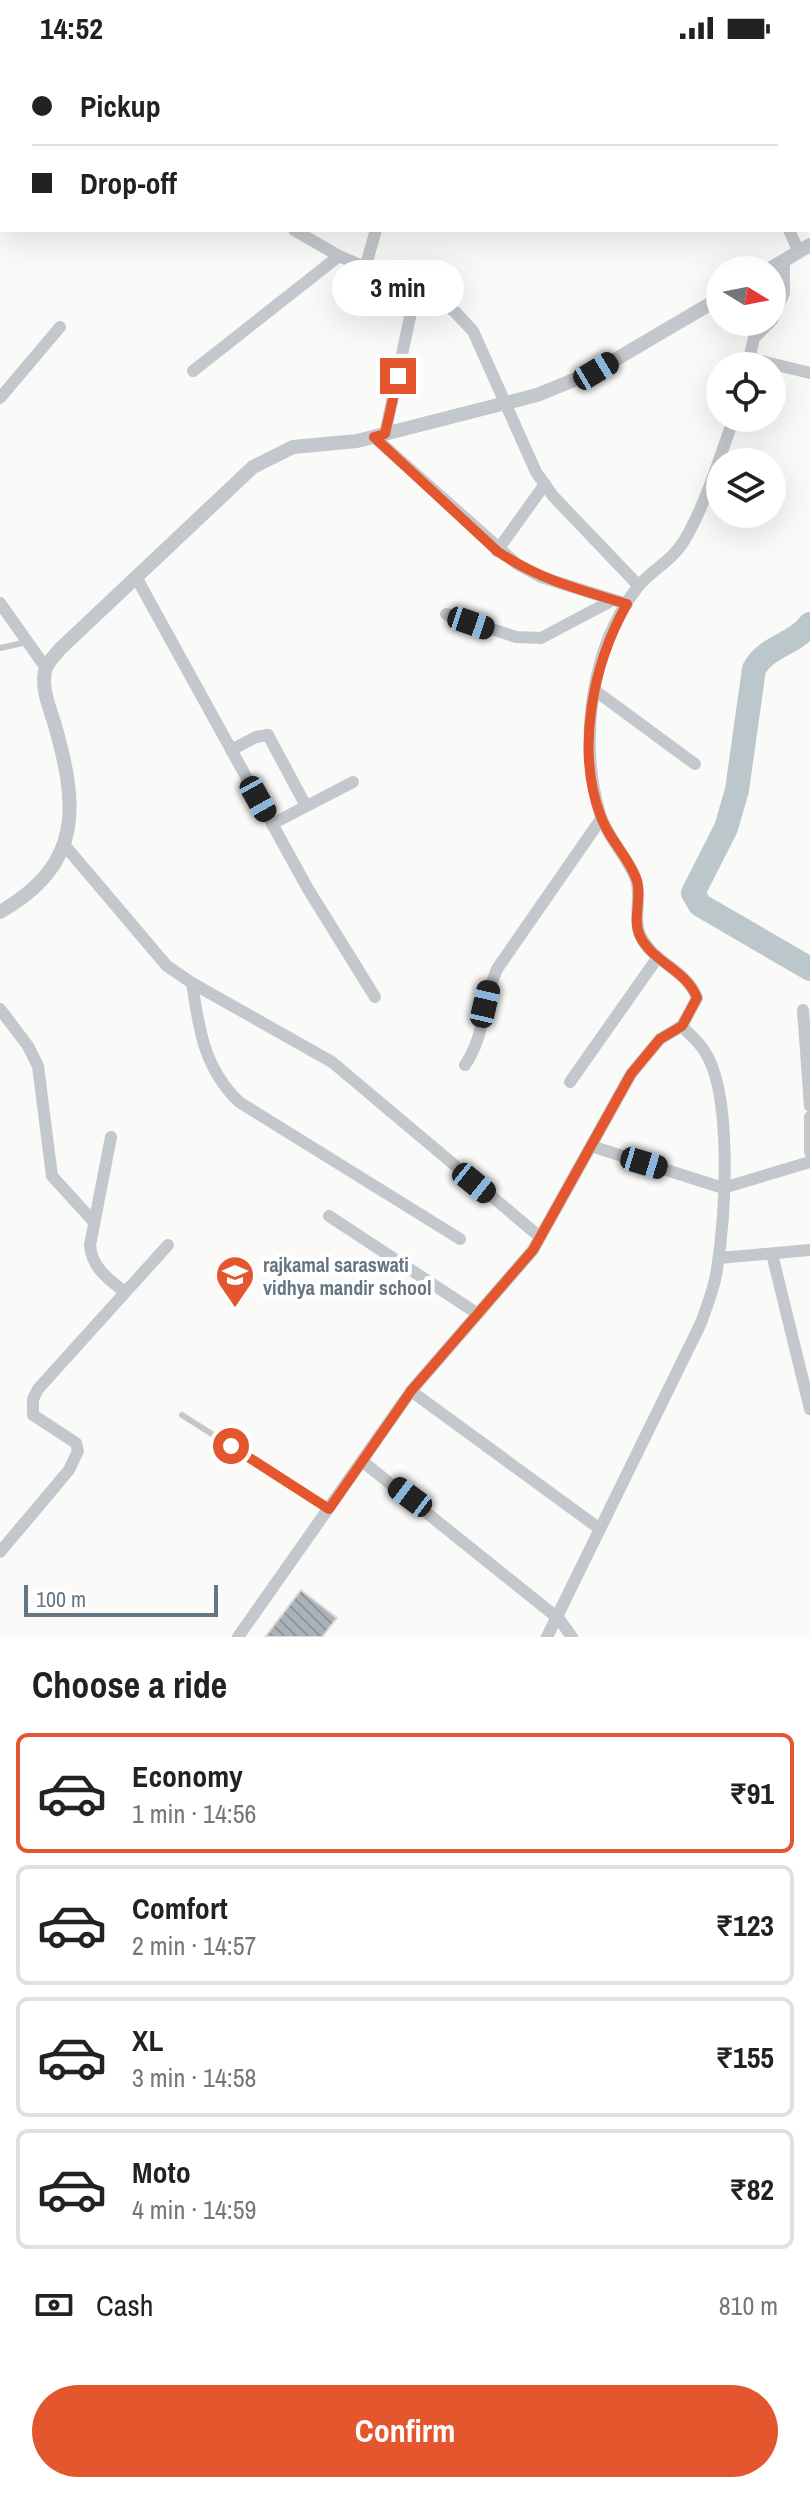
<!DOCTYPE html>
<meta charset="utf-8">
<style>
body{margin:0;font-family:"Archivo Narrow",sans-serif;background:#f6f6f6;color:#222;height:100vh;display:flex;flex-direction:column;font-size:30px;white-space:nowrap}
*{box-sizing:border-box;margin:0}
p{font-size:26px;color:#767676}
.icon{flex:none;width:44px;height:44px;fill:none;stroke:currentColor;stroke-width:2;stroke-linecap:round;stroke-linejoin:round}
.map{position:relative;height:1581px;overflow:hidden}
.drawer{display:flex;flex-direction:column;background:#fff;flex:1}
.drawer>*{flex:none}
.guide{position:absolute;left:0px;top:0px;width:810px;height:176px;box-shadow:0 8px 32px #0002;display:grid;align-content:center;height:176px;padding:0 32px;background:#fff}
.needle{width:52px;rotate:100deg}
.tools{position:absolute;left:706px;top:200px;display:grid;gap:16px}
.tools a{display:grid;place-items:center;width:80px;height:80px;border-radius:50%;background:#fff;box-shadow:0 8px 32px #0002;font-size:40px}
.scale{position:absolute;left:24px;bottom:20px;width:194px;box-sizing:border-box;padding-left:8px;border:4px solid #657683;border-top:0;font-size:22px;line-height:28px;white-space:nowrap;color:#657683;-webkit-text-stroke:6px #fff;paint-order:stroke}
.end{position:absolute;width:36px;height:36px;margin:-18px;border:10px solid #e4572e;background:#fff;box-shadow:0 0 0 4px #fff}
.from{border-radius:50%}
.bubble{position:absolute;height:56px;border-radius:28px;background:#fff;box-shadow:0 8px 32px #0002;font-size:26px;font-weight:800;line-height:56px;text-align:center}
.car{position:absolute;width:24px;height:48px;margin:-24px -12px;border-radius:10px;box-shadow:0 0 6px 2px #0007;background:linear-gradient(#222 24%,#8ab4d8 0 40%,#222 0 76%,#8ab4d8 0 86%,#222 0)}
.guide b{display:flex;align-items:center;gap:28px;height:76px;font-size:30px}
.guide b+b{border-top:2px solid #e0e0e0}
.guide i{width:20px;height:20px;background:#222}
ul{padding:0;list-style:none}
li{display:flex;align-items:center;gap:24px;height:120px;margin:0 16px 12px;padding:0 16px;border:4px solid #e0e0e0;border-radius:12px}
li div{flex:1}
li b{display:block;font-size:30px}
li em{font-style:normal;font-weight:800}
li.current{border-color:#e4572e}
li>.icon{width:72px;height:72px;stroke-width:1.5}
h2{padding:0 32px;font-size:36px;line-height:96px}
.pay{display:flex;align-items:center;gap:20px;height:88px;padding:0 32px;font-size:30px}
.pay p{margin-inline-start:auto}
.button{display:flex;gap:16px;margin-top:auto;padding:16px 32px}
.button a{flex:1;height:92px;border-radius:48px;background:#e4572e;color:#fff;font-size:32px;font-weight:800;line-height:92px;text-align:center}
.status{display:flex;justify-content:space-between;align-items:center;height:56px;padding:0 40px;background:#fff;direction:ltr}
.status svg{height:22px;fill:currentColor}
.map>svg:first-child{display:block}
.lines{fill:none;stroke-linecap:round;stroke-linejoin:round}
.river{stroke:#bbc7cb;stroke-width:24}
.building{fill:url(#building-back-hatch);stroke:#dcdcda;stroke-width:2}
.service{stroke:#c3c8cc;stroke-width:6}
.minor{stroke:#c3c8cc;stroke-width:12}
.tertiary{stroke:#c3c8cc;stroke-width:14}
.route{stroke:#e4572e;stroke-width:10}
.labels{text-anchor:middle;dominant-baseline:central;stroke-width:8;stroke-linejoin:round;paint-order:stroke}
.poi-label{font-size:20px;font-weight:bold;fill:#657683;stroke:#fff;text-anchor:start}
</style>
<div class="status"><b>14:52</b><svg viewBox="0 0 49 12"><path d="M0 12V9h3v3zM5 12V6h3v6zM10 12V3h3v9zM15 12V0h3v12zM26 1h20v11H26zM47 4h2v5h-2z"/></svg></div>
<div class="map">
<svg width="810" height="1581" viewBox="0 0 810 1581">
<defs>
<pattern id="building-back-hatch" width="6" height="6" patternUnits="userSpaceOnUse" patternTransform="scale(2)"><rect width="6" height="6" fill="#aab3b9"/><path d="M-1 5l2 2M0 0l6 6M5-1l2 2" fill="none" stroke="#8e969c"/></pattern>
</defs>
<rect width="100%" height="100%" fill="#fafaf8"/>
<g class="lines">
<!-- river -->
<path class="river" d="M 810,568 C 794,589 766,590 754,613 L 737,734 L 726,772 L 693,837 L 700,849 L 810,913"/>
</g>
<!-- building -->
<path class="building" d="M 301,1534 L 337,1562 L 322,1581 L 265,1581 Z"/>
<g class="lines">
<!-- service -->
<g class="service">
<path d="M 0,592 L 27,586"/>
<path d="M 182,1359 L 327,1451"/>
</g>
<!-- minor -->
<g class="minor">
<path d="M 176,0 L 178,2"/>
<path d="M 704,0 L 705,2"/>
<path d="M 282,2 L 284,0"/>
<path d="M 332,2 L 334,0"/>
<path d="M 422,2 L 422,0"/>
<path d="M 294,174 L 339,200 L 435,241 L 455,256 L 473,275 L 536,416 L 553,440 L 638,529"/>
<path d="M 789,174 L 799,196"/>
<path d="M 365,212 L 376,174"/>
<path d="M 772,264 L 784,237 L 784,205"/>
<path d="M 749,302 L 810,317"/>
<path d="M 748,307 L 754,282 L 770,266"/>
<path d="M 193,315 L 339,200"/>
<path d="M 0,342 L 60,271"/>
<path d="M 385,378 L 416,233"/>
<path d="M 374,381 L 517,508 L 541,521 L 627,548"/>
<path d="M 497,495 L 545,428"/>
<path d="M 136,521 L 308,833 L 375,941"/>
<path d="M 0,547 L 46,612"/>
<path d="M 446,558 L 516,581 L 541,582 L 613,544"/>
<path d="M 597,636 L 695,708"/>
<path d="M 231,694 L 256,681 L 268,679 L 306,750"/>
<path d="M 272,768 L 353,726"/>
<path d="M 66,791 L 167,910 L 192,927 L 332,1006 L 540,1181"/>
<path d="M 192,927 C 199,974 204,1012 239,1046 L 460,1183"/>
<path d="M 0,953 L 28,990 L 38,1010 L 52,1120 L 94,1166"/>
<path d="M 803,954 L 810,1050"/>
<path d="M 682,970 L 697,942 C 687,914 654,907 641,881 C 632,863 643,840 635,821 C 626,799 607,781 600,758 C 579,686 590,592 637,532 C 651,514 671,506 684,485 C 706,448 719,402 734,362"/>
<path d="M 465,1009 C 485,980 483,945 497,913 L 601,763"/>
<path d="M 570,1026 L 658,901"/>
<path d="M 810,1061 L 810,1096"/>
<path d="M 111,1081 L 90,1189 C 92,1212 108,1223 125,1236"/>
<path d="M 591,1090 L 723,1132 L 810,1106"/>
<path d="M 329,1160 L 478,1258"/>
<path d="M 772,1198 L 810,1353"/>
<path d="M 719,1202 L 810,1194"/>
<path d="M 411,1335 L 600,1473"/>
<path d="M 362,1405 L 559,1563 L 572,1581"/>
<path d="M 0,1496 L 69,1414 L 78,1395 L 76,1387 L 33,1359 L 33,1343 L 38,1333 L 168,1189"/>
<path d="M 238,1581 L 411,1335 L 533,1194 L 631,1018 L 660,983 L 682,970 C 689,978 698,985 703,993 C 734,1035 725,1162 717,1213 C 715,1231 707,1249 701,1267 L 547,1581"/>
</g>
<!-- tertiary -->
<g class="tertiary">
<path d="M 768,214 L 810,189"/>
<path d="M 0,856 C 84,808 78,749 54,666 C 49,651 40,628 46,612 C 48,606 56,598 60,593 L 253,411 L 293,391 L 357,385 L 537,339 L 596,315 L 720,242"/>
</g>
</g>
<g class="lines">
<!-- route -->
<path class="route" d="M 231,1390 L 329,1453 L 411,1335 L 533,1194 L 631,1018 L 660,983 L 682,970 L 697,942 C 687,914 653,907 640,880 C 632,864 642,843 637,825 C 630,802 609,784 601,761 C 575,694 593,608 627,548 C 581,534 537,523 497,495 L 374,381 L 385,378 L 398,320"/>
</g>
<!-- icons -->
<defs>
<symbol id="school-pin" viewBox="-11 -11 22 30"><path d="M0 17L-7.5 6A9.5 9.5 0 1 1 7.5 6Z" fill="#e4572e" stroke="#fff"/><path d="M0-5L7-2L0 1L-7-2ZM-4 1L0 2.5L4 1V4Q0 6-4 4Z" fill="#fff"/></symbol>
</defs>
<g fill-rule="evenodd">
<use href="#school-pin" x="213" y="1197" width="44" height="60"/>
</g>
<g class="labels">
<!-- poi labels -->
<g class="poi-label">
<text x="263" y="1208">rajkamal saraswati<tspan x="263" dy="23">vidhya mandir school</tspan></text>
</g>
</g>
</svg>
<div class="tools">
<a><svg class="needle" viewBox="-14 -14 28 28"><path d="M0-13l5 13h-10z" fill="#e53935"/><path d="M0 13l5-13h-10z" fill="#767676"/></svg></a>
<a><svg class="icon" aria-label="locate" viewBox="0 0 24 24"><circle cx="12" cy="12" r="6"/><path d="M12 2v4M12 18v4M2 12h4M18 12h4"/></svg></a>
<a><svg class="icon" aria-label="layers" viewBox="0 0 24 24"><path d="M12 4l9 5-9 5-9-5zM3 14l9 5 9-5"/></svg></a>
</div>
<div class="scale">100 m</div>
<i class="end from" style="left:231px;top:1390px"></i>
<i class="end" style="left:398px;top:320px"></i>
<div class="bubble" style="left:332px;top:204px;width:132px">3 min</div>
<i class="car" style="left:596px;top:315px;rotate:59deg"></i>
<i class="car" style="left:471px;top:567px;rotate:109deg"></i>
<i class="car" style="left:258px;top:743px;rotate:151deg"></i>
<i class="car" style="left:485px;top:948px;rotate:13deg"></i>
<i class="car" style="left:644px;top:1107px;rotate:107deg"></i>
<i class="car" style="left:474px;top:1127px;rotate:129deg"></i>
<i class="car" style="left:410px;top:1441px;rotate:307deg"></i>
<div class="guide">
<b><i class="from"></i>Pickup</b>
<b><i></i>Drop-off</b>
</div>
</div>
<section class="drawer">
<h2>Choose a ride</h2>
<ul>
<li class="current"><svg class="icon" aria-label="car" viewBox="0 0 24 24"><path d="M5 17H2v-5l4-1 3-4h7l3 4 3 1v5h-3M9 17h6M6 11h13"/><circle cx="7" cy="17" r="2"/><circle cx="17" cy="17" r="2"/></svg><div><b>Economy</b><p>1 min · 14:56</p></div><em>₹91</em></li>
<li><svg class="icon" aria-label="car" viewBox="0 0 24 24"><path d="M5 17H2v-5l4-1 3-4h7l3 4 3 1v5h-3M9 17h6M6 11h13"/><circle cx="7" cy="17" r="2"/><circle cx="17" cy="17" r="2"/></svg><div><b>Comfort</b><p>2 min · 14:57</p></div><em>₹123</em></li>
<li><svg class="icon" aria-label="car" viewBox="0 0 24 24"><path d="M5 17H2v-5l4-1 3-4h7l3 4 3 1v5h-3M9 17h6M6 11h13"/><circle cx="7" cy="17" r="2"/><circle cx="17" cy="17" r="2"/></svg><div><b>XL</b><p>3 min · 14:58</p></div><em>₹155</em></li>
<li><svg class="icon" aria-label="car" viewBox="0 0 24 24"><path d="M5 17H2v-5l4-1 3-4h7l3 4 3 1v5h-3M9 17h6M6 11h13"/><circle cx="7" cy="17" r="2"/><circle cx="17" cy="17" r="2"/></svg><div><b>Moto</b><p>4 min · 14:59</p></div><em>₹82</em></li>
</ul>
<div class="pay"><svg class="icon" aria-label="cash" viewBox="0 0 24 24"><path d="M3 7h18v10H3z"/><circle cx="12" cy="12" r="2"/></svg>Cash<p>810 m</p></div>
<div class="button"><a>Confirm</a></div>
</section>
